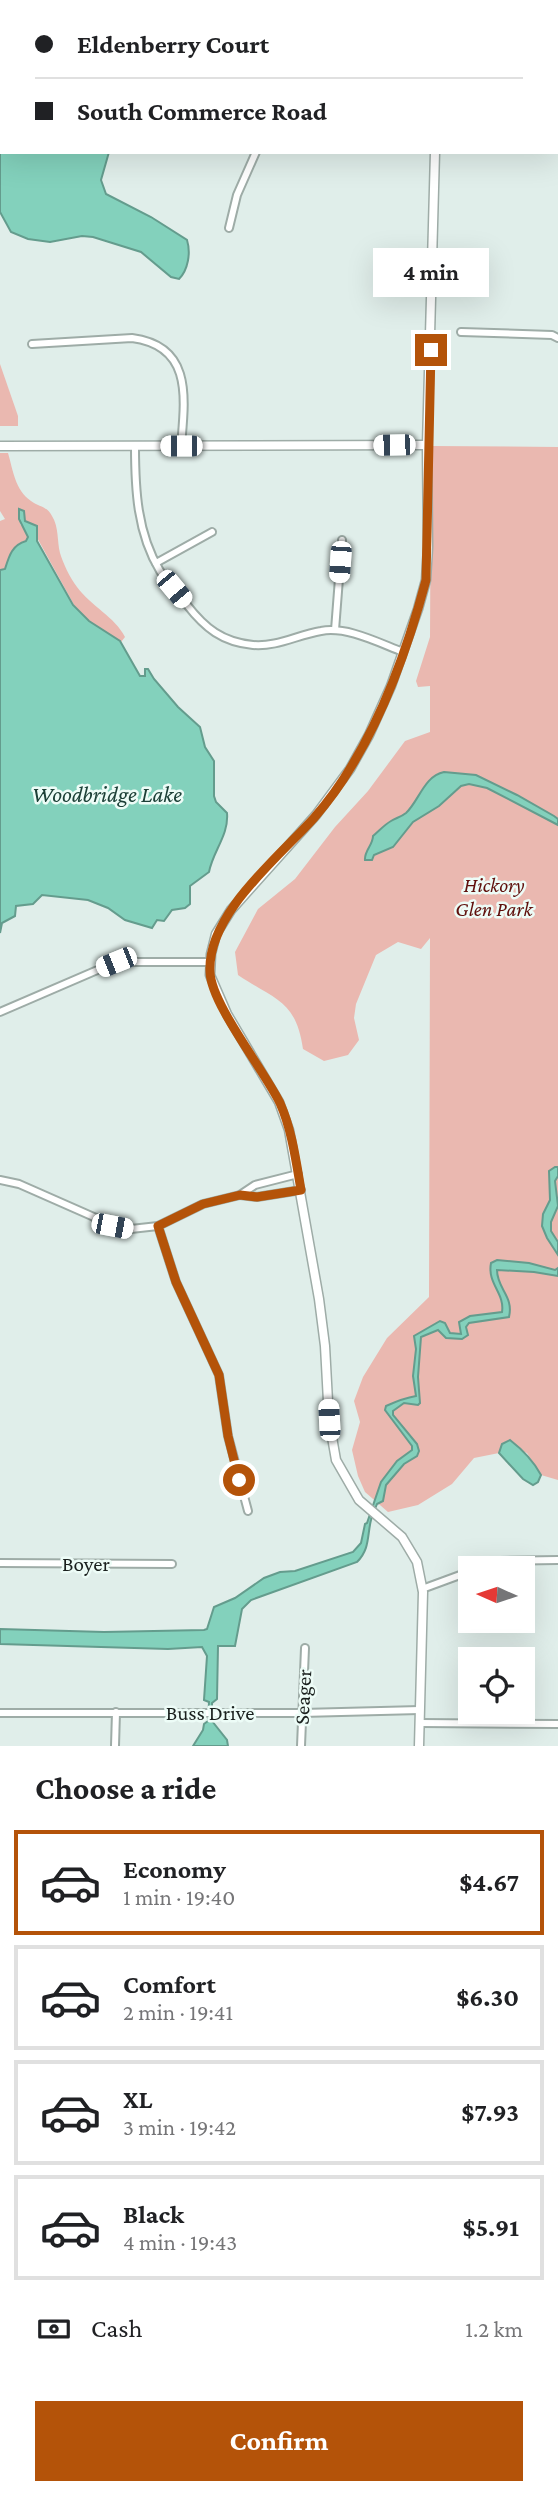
<!DOCTYPE html>
<meta charset="utf-8">
<style>
body{margin:0;font-family:"Crimson Pro",serif;background:#f6f6f6;color:#202124;height:100vh;display:flex;flex-direction:column;font-size:26px;white-space:nowrap}
*{box-sizing:border-box;margin:0}
p{font-size:23px;color:#757577}
.icon{flex:none;width:38px;height:38px;fill:none;stroke:currentColor;stroke-width:2;stroke-linecap:round;stroke-linejoin:round}
.map{position:relative;height:1746px;overflow:hidden}
.panel{display:flex;flex-direction:column;background:#fff;flex:1}
.panel>*{flex:none}
.top-card{position:absolute;left:0px;top:0px;width:558px;height:154px;box-shadow:0 7px 28px #0002;display:grid;align-content:center;height:154px;padding:0 35px;background:#fff}
.needle{width:46px;rotate:273deg}
.tools{position:absolute;left:458px;top:1556px;display:grid;gap:14px}
.tools a{display:grid;place-items:center;width:77px;height:77px;border-radius:0px;background:#fff;box-shadow:0 7px 28px #0002;font-size:35px}
.end{position:absolute;width:32px;height:32px;margin:-16px;border:9px solid #b45309;background:#fff;box-shadow:0 0 0 4px #fff}
.from{border-radius:50%}
.bubble{position:absolute;height:49px;border-radius:0px;background:#fff;box-shadow:0 7px 28px #0002;font-size:23px;font-weight:700;line-height:49px;text-align:center}
.car{position:absolute;width:21px;height:42px;margin:-21px -10px;border-radius:9px;box-shadow:0 0 5px 2px #0007;background:linear-gradient(#fff 24%,#345 0 40%,#fff 0 76%,#345 0 86%,#fff 0)}
.top-card b{display:flex;align-items:center;gap:24px;height:66px;font-size:26px}
.top-card b+b{border-top:2px solid #e0e0e0}
.top-card i{width:18px;height:18px;background:#202124}
ul{padding:0;list-style:none}
li{display:flex;align-items:center;gap:21px;height:105px;margin:0 14px 10px;padding:0 21px;border:4px solid #e0e0e0;border-radius:0px}
li div{flex:1}
li b{display:block;font-size:26px}
li em{font-style:normal;font-weight:700}
li.current{border-color:#b45309}
li>.icon{width:63px;height:63px;stroke-width:1.5}
h2{padding:0 35px;font-size:32px;line-height:84px}
.pay{display:flex;align-items:center;gap:18px;height:77px;padding:0 35px;font-size:26px}
.pay p{margin-inline-start:auto}
.button{display:flex;gap:14px;margin-top:auto;padding:14px 35px}
.button a{flex:1;height:80px;border-radius:0px;background:#b45309;color:#fff;font-size:28px;font-weight:700;line-height:80px;text-align:center}
.map>svg:first-child{display:block}
.green{fill:#eab8b0}
.water{fill:#83d1bc;stroke:#649c8d;stroke-width:2}
.lines{fill:none;stroke-linecap:round;stroke-linejoin:round}
.street-casing{stroke:#9eaca7;stroke-width:10}
.secondary-casing{stroke:#9eaca7;stroke-width:11}
.street{stroke:#fff;stroke-width:6}
.secondary{stroke:#fff;stroke-width:8}
.route{stroke:#b45309;stroke-width:9}
.labels{text-anchor:middle;dominant-baseline:central;stroke-width:5;stroke-linejoin:round;paint-order:stroke}
.park-label{font-size:21px;font-style:italic;fill:#5f0f0b;stroke:#edfcf7}
.street-label{font-size:21px;fill:#1a201e;stroke:#edfcf7}
.water-label{font-size:23px;font-style:italic;fill:#1c4037;stroke:#edfcf7}
</style>
<div class="map">
<svg width="558" height="1746" viewBox="0 0 558 1746">
<rect width="100%" height="100%" fill="#e0eeea"/>
<!-- green -->
<g class="green">
<path d="M 0,0 L 416,0 L 2,2 Z"/>
<path d="M 0,364 L 18,416 L 18,426 L 0,426 Z"/>
<path d="M 431,446 L 558,447 L 558,1480 L 541,1475 L 527,1453 L 502,1444 L 499,1453 L 474,1458 L 452,1484 L 418,1505 L 388,1512 L 365,1492 L 358,1476 L 352,1450 L 360,1422 L 354,1401 L 363,1377 L 387,1338 L 429,1297 L 430,938 L 421,949 L 398,942 L 376,955 L 356,1004 L 354,1018 L 359,1040 L 348,1055 L 324,1061 L 303,1049 C 296,1000 275,1000 238,975 L 235,952 L 258,909 L 295,879 L 335,827 L 368,791 L 405,741 L 430,732 L 430,686 L 418,687 L 416,681 L 430,637 Z"/>
<path d="M 0,453 L 8,453 C 13,470 15,490 31,501 C 39,507 47,506 52,516 C 59,527 57,541 60,553 C 63,563 70,578 77,587 C 91,606 115,617 125,637 L 121,642 L 89,621 L 74,605 L 29,523 L 25,521 L 24,511 L 20,524 L 28,533 L 27,540 C 13,545 9,555 6,569 L 0,570 L 0,521 L 5,519 L 0,511 Z"/>
</g>
<!-- water -->
<g class="water">
<path d="M 0,0 L 95,2 L 2,2 L 2,152 L 109,152 L 101,180 L 106,194 L 151,217 L 187,240 C 191,253 188,270 179,279 L 171,277 L 141,252 L 93,237 L 82,236 L 50,242 L 28,239 L 11,232 L 0,212 Z"/>
<path d="M 19,509 L 24,511 L 25,521 L 37,526 L 37,541 L 73,605 L 89,621 L 120,641 L 140,676 L 145,676 L 145,669 L 148,669 L 154,679 L 178,707 L 200,727 L 205,747 L 214,761 L 214,796 L 216,802 L 227,813 C 229,835 213,851 209,872 L 190,886 L 190,904 L 185,908 L 172,910 L 164,921 L 157,920 L 152,928 L 125,920 L 108,908 L 88,900 L 42,895 L 33,904 L 16,906 L 15,916 L 2,923 L 0,933 L 0,570 L 5,569 C 9,556 12,545 26,541 L 28,537 L 19,519 Z"/>
<path d="M 444,772 L 476,775 L 517,795 L 554,816 L 558,819 L 558,825 L 487,788 L 469,784 L 461,786 L 439,806 L 413,822 L 393,847 L 374,855 L 372,860 L 365,860 C 364,851 373,845 373,836 C 379,831 384,825 391,821 C 396,818 401,817 406,813 C 419,801 424,776 444,772 Z"/>
<path d="M 555,1167 L 558,1167 L 558,1176 L 555,1181 L 558,1206 L 551,1222 L 551,1231 L 558,1242 L 558,1255 L 547,1238 L 542,1226 L 543,1214 L 550,1200 L 549,1171 Z"/>
<path d="M 497,1260 L 529,1263 L 555,1270 L 558,1268 L 558,1276 L 534,1272 L 497,1270 C 497,1289 514,1296 509,1317 L 469,1323 L 466,1327 L 468,1335 L 462,1339 L 446,1338 L 438,1330 L 421,1337 L 418,1377 L 420,1403 L 418,1405 L 404,1403 L 393,1411 L 393,1415 L 417,1444 L 419,1451 L 417,1456 L 404,1464 L 386,1485 L 383,1501 L 377,1504 C 375,1509 372,1515 371,1520 C 367,1536 370,1549 357,1562 L 251,1600 L 242,1609 L 235,1646 L 218,1646 L 217,1699 L 212,1703 L 212,1721 L 227,1740 L 228,1746 L 193,1746 L 203,1730 L 204,1724 L 208,1721 L 209,1702 L 204,1700 L 207,1656 L 202,1647 L 168,1649 L 0,1644 L 0,1629 L 104,1632 L 204,1630 L 207,1629 L 214,1607 L 235,1598 L 264,1578 L 280,1572 L 295,1571 L 353,1552 L 361,1543 L 365,1524 L 367,1523 L 381,1482 L 397,1461 L 412,1450 L 412,1446 L 385,1410 L 386,1406 C 397,1401 404,1398 416,1396 L 413,1376 L 416,1349 L 414,1336 L 440,1321 L 445,1323 L 450,1333 L 461,1334 L 459,1322 L 470,1316 L 502,1312 C 505,1293 487,1284 491,1263 Z"/>
<path d="M 510,1440 C 523,1450 533,1460 541,1475 L 538,1482 L 533,1485 L 523,1479 L 499,1453 L 502,1444 Z"/>
</g>
<g class="lines">
<defs>
<g id="street">
<path d="M 229,228 L 237,195 L 256,152"/>
<path d="M 461,332 L 552,335 L 558,338"/>
<path d="M 32,344 L 132,338 C 193,346 185,398 181,446"/>
<path d="M 135,446 C 135,489 137,533 160,571 C 168,583 178,593 187,605 C 205,628 222,642 253,645 C 277,647 297,635 321,631 C 347,626 379,643 403,652"/>
<path d="M 156,563 L 212,532"/>
<path d="M 335,630 L 342,540"/>
<path d="M 0,1012 L 116,962 L 210,962"/>
<path d="M 0,1180 L 19,1184 L 112,1225 L 131,1229 L 158,1226 L 203,1204 L 240,1195 L 255,1185 L 298,1174"/>
<path d="M 240,1195 L 257,1197 L 301,1190"/>
<path d="M 158,1226 L 176,1282 L 219,1375 L 228,1436 L 248,1511"/>
<path d="M 0,1563 L 172,1564"/>
<path d="M 480,1568 L 500,1561 L 558,1560"/>
<path d="M 422,1589 L 471,1571"/>
<path d="M 0,1713 L 302,1713 L 420,1710"/>
<path d="M 420,1723 L 558,1724"/>
<path d="M 115,1746 L 116,1712"/>
<path d="M 301,1746 L 305,1648"/>
</g>
<g id="secondary">
<path d="M 544,0 L 558,0"/>
<path d="M 436,2 L 436,0"/>
<path d="M 0,446 L 427,445"/>
<path d="M 419,1746 L 423,1592 L 417,1562 L 402,1537 L 359,1500 L 336,1460 L 329,1420 L 325,1346 L 319,1299 L 289,1130 L 279,1102 L 227,1014 L 210,975 L 211,954 L 216,934 L 231,910 L 316,815 L 350,769 L 369,735 L 391,686 L 418,609 L 426,580 L 428,547 L 427,445 L 435,152"/>
</g>
</defs>
<!-- street casing -->
<use href="#street" class="street-casing"/>
<!-- secondary casing -->
<use href="#secondary" class="secondary-casing"/>
<!-- street -->
<use href="#street" class="street"/>
<!-- secondary -->
<use href="#secondary" class="secondary"/>
</g>
<g class="lines">
<!-- route -->
<path class="route" d="M 239,1480 L 228,1436 L 219,1375 L 176,1282 L 158,1226 L 203,1204 L 240,1195 L 257,1197 L 301,1190 C 296,1161 292,1130 280,1103 C 264,1070 211,1004 210,972 C 207,914 278,858 314,818 C 327,803 341,784 351,767 C 386,710 409,644 426,580 L 431,350"/>
</g>
<g class="labels">
<!-- park labels -->
<g class="park-label">
<text x="494" y="885">Hickory<tspan x="494" dy="24">Glen Park</tspan></text>
</g>
<!-- street labels -->
<g class="street-label">
<text x="86" y="1564">Boyer</text>
<text transform="translate(303 1697) rotate(-87)">Seager</text>
<text x="210" y="1713">Buss Drive</text>
</g>
<!-- water labels -->
<g class="water-label">
<text x="107" y="794">Woodbridge Lake</text>
</g>
</g>
</svg>
<div class="tools">
<a><svg class="needle" viewBox="-14 -14 28 28"><path d="M0-13l5 13h-10z" fill="#e53935"/><path d="M0 13l5-13h-10z" fill="#757577"/></svg></a>
<a><svg class="icon" aria-label="locate" viewBox="0 0 24 24"><circle cx="12" cy="12" r="6"/><path d="M12 2v4M12 18v4M2 12h4M18 12h4"/></svg></a>
</div>
<i class="end from" style="left:239px;top:1480px"></i>
<i class="end" style="left:431px;top:350px"></i>
<div class="bubble" style="left:373px;top:248px;width:116px">4 min</div>
<i class="car" style="left:394px;top:445px;rotate:269deg"></i>
<i class="car" style="left:181px;top:446px;rotate:270deg"></i>
<i class="car" style="left:340px;top:562px;rotate:184deg"></i>
<i class="car" style="left:174px;top:589px;rotate:140deg"></i>
<i class="car" style="left:116px;top:962px;rotate:248deg"></i>
<i class="car" style="left:112px;top:1226px;rotate:101deg"></i>
<i class="car" style="left:329px;top:1420px;rotate:357deg"></i>
<div class="top-card">
<b><i class="from"></i>Eldenberry Court</b>
<b><i></i>South Commerce Road</b>
</div>
</div>
<section class="panel">
<h2>Choose a ride</h2>
<ul>
<li class="current"><svg class="icon" aria-label="car" viewBox="0 0 24 24"><path d="M5 17H2v-5l4-1 3-4h7l3 4 3 1v5h-3M9 17h6M6 11h13"/><circle cx="7" cy="17" r="2"/><circle cx="17" cy="17" r="2"/></svg><div><b>Economy</b><p>1 min · 19:40</p></div><em>$4.67</em></li>
<li><svg class="icon" aria-label="car" viewBox="0 0 24 24"><path d="M5 17H2v-5l4-1 3-4h7l3 4 3 1v5h-3M9 17h6M6 11h13"/><circle cx="7" cy="17" r="2"/><circle cx="17" cy="17" r="2"/></svg><div><b>Comfort</b><p>2 min · 19:41</p></div><em>$6.30</em></li>
<li><svg class="icon" aria-label="car" viewBox="0 0 24 24"><path d="M5 17H2v-5l4-1 3-4h7l3 4 3 1v5h-3M9 17h6M6 11h13"/><circle cx="7" cy="17" r="2"/><circle cx="17" cy="17" r="2"/></svg><div><b>XL</b><p>3 min · 19:42</p></div><em>$7.93</em></li>
<li><svg class="icon" aria-label="car" viewBox="0 0 24 24"><path d="M5 17H2v-5l4-1 3-4h7l3 4 3 1v5h-3M9 17h6M6 11h13"/><circle cx="7" cy="17" r="2"/><circle cx="17" cy="17" r="2"/></svg><div><b>Black</b><p>4 min · 19:43</p></div><em>$5.91</em></li>
</ul>
<div class="pay"><svg class="icon" aria-label="cash" viewBox="0 0 24 24"><path d="M3 7h18v10H3z"/><circle cx="12" cy="12" r="2"/></svg>Cash<p>1.2 km</p></div>
<div class="button"><a>Confirm</a></div>
</section>
